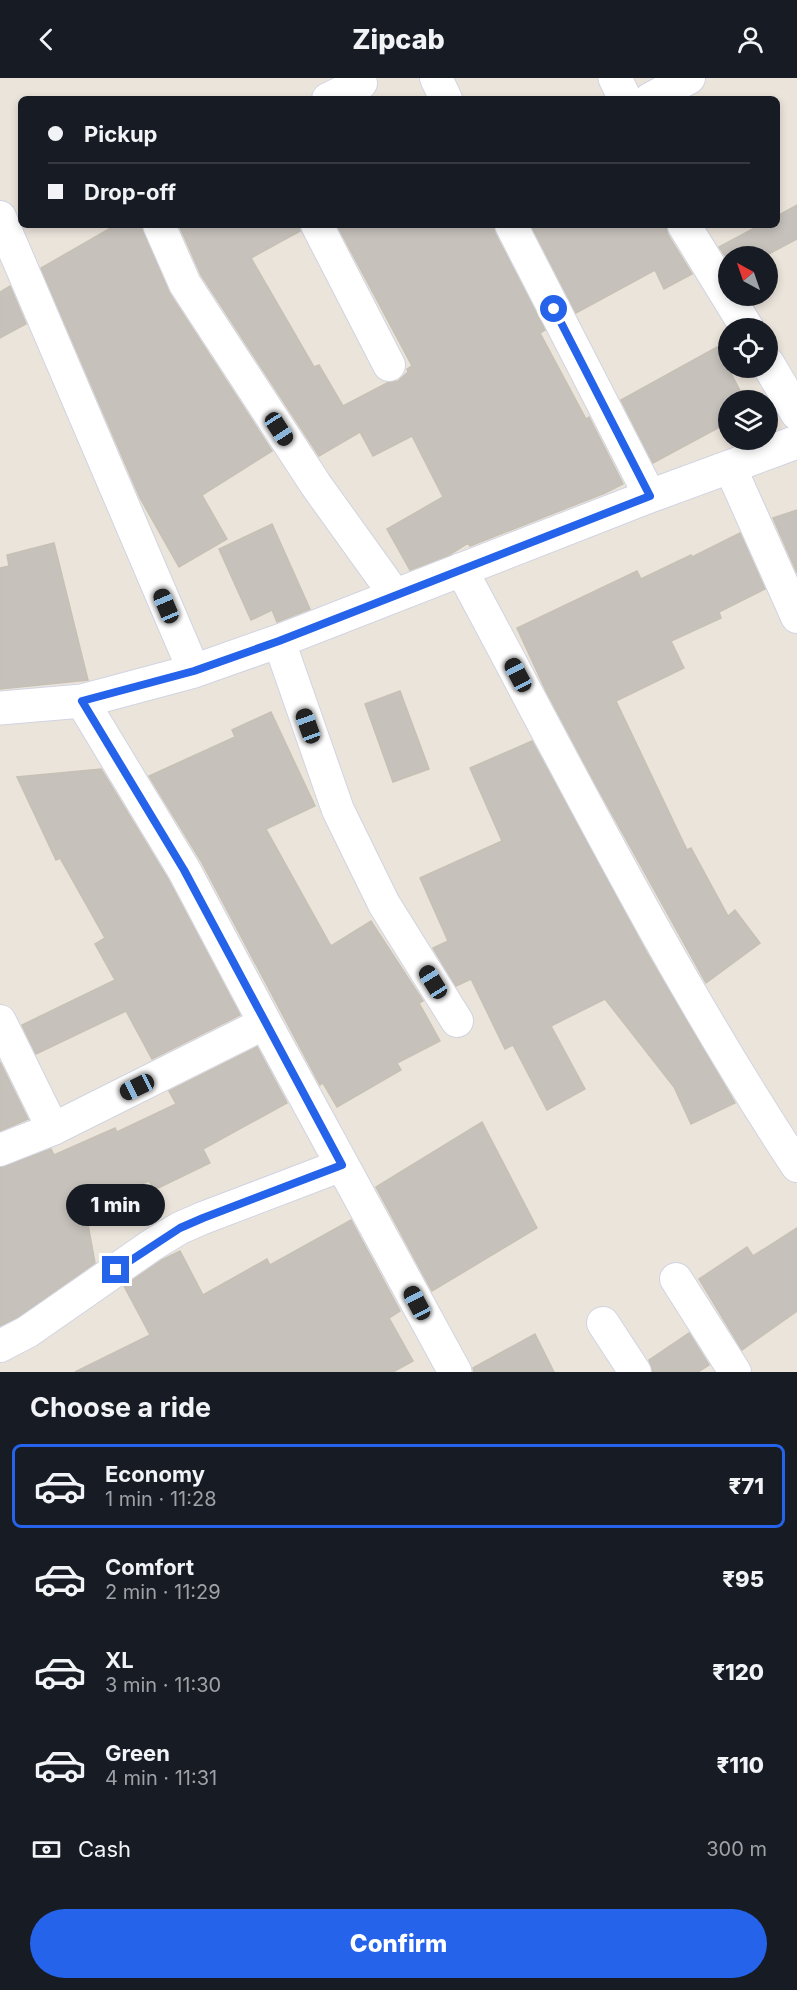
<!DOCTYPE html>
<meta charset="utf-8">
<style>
body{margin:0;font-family:Inter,sans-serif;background:#242831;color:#f1f3f6;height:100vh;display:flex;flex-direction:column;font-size:22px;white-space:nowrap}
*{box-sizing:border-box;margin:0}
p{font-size:20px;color:#9ea1a6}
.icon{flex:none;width:33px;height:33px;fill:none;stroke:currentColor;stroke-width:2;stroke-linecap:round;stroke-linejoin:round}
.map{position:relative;height:1294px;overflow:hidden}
.drawer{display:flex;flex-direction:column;background:#171b24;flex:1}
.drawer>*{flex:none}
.hud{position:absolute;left:18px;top:18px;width:762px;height:132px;border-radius:9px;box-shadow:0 3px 9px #0003;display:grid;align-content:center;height:132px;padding:0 30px;background:#171b24}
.needle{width:39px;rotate:320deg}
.controls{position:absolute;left:718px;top:168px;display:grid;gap:12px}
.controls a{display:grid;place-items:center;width:60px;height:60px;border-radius:50%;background:#171b24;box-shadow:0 3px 9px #0003;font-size:30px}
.end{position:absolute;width:27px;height:27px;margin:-14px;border:8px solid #2563eb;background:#fff;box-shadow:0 0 0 3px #fff}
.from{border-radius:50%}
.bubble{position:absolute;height:42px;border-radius:21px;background:#171b24;box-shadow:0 3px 9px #0003;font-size:20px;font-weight:800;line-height:42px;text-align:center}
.car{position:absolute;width:18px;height:36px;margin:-18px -9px;border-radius:8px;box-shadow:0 0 4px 2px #0007;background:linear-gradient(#222 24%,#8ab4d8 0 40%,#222 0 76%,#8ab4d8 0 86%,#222 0)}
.hud b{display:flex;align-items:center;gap:21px;height:57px;font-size:22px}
.hud b+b{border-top:2px solid #363941}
.hud i{width:15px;height:15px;background:#f1f3f6}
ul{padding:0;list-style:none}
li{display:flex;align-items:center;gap:18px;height:84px;margin:0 12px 9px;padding:0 18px;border:3px solid transparent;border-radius:9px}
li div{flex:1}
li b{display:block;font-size:22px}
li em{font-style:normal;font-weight:800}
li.selected{border-color:#2563eb}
li>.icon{width:54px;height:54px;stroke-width:1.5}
h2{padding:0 30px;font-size:27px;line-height:72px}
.pay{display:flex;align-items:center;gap:15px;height:66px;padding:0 30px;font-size:22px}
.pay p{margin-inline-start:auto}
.action{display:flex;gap:12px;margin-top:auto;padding:12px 30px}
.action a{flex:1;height:69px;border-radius:36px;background:#2563eb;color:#fff;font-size:24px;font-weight:800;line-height:69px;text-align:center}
header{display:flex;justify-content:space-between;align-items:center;height:78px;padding:0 30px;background:#171b24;font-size:27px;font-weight:800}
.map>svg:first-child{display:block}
.building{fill:#c6c1bb;stroke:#c6c0b5;stroke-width:1.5}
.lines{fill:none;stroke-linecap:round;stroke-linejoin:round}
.street-casing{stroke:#d1d4e2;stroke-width:34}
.secondary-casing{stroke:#d1d4e2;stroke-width:35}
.street{stroke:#fff;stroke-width:32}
.secondary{stroke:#fff;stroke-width:33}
.route{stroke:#2563eb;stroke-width:8}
</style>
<header><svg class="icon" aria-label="back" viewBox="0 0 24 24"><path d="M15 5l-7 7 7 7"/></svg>Zipcab<svg class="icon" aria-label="person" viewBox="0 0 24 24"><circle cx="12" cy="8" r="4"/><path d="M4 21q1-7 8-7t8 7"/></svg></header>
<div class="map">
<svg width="797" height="1294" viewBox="0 0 797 1294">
<rect width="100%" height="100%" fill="#ebe4db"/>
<!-- building -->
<g class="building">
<path d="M 797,127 L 797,161 L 765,178 L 725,178 L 719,169 L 760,147 L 777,147 L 777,138 Z"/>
<path d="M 116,147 L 141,147 L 143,154 L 170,216 L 272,373 L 202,417 L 227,461 L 179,489 L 140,420 L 41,190 Z"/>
<path d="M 179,147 L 299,147 L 300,153 L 251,180 L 314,289 L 319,287 L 343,328 L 387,305 L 398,303 L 408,294 L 407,291 L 412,288 L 337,147 L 493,147 L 495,155 L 545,252 L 540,255 L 586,341 L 589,339 L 623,406 L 605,415 L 470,468 L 468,465 L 449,477 L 410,492 L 387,451 L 443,419 L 412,358 L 373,378 L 360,354 L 319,378 L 201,197 Z"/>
<path d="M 531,147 L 665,147 L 668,157 L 692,196 L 664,211 L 655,192 L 576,235 Z"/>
<path d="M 10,208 L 26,246 L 0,260 L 0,214 Z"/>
<path d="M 717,269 L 745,322 L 729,322 L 729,344 L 653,385 L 621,322 Z"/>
<path d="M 797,432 L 797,495 L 773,440 Z"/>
<path d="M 272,446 L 310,531 L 277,544 L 272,532 L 251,542 L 219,471 Z"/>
<path d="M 740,455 L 765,511 L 719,534 L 721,540 L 671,563 L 684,590 L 616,623 L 687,772 L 691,770 L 728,838 L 735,832 L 760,865 L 706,905 L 597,709 L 546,613 L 517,550 L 637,493 L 641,501 L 691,477 L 692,479 Z"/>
<path d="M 54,465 L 88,602 L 0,611 L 0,490 L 9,488 L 7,477 Z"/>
<path d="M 400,613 L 429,691 L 393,704 L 365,626 Z"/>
<path d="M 271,634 L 315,728 L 266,751 L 331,868 L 371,843 L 423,923 L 419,925 L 440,963 L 397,985 L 401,992 L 337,1029 L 323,1005 L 320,1007 L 201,783 L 149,698 L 235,659 L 232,652 Z"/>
<path d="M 532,663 L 648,877 L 735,1025 L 691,1046 L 674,1009 L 605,921 L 551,948 L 585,1011 L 547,1032 L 513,967 L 505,971 L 471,901 L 456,908 L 433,870 L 448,863 L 420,800 L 502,763 L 470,690 Z"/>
<path d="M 101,691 L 168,801 L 240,937 L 152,981 L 126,933 L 36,976 L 22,947 L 115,902 L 95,866 L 105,860 L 60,780 L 56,782 L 17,699 Z"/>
<path d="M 257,969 L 287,1025 L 203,1071 L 210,1085 L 154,1112 L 149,1103 L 85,1130 L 95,1185 L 18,1239 L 0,1248 L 0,1090 L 51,1071 L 54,1077 L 115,1050 L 117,1054 L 176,1026 L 169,1013 Z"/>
<path d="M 0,984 L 28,1041 L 0,1053 Z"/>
<path d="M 482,1044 L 537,1150 L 432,1213 L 376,1109 Z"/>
<path d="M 351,1142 L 400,1233 L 389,1240 L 413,1283 L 393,1294 L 75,1294 L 150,1257 L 124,1208 L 162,1182 L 180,1173 L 203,1217 L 267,1181 L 270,1187 Z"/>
<path d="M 797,1150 L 797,1233 L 742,1272 L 699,1201 L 747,1169 L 753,1178 Z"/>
<path d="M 689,1255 L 709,1287 L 698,1294 L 653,1294 L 649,1282 Z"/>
<path d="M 535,1256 L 554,1294 L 474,1294 L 473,1290 Z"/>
</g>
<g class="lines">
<defs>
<g id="street">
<path d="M 436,0 L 446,21"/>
<path d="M 328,21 L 361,5"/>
<path d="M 650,21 L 689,0"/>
<path d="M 0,139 L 194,593"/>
<path d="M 159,147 L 185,206 L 316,407 L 395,517"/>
<path d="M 317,147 L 389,287"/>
<path d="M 511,147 L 650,418"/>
<path d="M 730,389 L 797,539"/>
<path d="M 461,491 C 569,692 671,897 797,1088"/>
<path d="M 279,563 L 338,732 L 384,826 L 457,943"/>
<path d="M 0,943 L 53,1051"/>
<path d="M 0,1072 L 53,1051 L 265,945"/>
<path d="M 676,1201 L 735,1294"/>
<path d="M 603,1245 L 635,1294"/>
<path d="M 0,1268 L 27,1254 L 152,1167 L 180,1150 L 203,1140 L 342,1087"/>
</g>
<g id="secondary">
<path d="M 615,0 L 625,21"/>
<path d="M 684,147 L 747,250"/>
<path d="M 768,286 L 797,335"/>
<path d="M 82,623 L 184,792 L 265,945 L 455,1294"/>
<path d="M 0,630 L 82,623 L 194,593 L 279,563 L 650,418 L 797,364"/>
</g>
</defs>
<!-- street casing -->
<use href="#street" class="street-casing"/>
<!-- secondary casing -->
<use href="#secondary" class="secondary-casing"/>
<!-- street -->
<use href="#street" class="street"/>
<!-- secondary -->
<use href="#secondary" class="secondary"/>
</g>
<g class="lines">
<!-- route -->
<path class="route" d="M 116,1192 L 180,1150 L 203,1140 L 342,1087 L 184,792 L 82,623 L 194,593 L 279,563 L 650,418 L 554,231"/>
</g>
</svg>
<div class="controls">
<a><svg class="needle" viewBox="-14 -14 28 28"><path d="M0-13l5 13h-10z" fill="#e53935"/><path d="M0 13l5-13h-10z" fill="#9ea1a6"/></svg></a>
<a><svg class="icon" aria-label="locate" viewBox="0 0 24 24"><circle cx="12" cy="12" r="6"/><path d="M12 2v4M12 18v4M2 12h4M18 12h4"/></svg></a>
<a><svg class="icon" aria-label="layers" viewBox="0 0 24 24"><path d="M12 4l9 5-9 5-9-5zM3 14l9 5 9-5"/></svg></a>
</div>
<i class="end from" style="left:554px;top:231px"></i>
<i class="end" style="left:116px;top:1192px"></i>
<div class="bubble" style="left:66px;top:1106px;width:99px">1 min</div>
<i class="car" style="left:279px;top:351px;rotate:147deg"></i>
<i class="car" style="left:166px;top:528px;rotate:337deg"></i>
<i class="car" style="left:518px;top:597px;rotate:332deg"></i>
<i class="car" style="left:308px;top:648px;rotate:340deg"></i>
<i class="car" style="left:433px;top:904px;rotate:328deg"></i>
<i class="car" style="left:137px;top:1009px;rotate:244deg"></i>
<i class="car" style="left:417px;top:1225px;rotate:332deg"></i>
<div class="hud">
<b><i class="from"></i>Pickup</b>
<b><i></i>Drop-off</b>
</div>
</div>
<section class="drawer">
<h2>Choose a ride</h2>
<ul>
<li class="selected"><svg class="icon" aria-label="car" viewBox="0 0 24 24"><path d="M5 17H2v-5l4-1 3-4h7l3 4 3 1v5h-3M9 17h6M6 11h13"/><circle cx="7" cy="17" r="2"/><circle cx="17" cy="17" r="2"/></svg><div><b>Economy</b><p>1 min · 11:28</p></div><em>₹71</em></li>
<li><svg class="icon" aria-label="car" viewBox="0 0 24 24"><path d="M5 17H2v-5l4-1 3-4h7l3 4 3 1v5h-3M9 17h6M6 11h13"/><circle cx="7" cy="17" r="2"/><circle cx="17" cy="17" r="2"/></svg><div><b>Comfort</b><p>2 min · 11:29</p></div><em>₹95</em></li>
<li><svg class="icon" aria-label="car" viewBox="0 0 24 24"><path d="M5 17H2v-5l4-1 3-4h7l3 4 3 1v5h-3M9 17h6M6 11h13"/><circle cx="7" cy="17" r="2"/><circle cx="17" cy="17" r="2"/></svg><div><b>XL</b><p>3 min · 11:30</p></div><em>₹120</em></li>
<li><svg class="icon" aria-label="car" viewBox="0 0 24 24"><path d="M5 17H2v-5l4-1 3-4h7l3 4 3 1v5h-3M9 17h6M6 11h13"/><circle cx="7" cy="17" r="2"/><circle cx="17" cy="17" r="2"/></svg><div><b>Green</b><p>4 min · 11:31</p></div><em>₹110</em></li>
</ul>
<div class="pay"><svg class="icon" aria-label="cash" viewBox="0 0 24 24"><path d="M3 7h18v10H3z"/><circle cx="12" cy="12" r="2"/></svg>Cash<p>300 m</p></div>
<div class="action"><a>Confirm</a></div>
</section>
